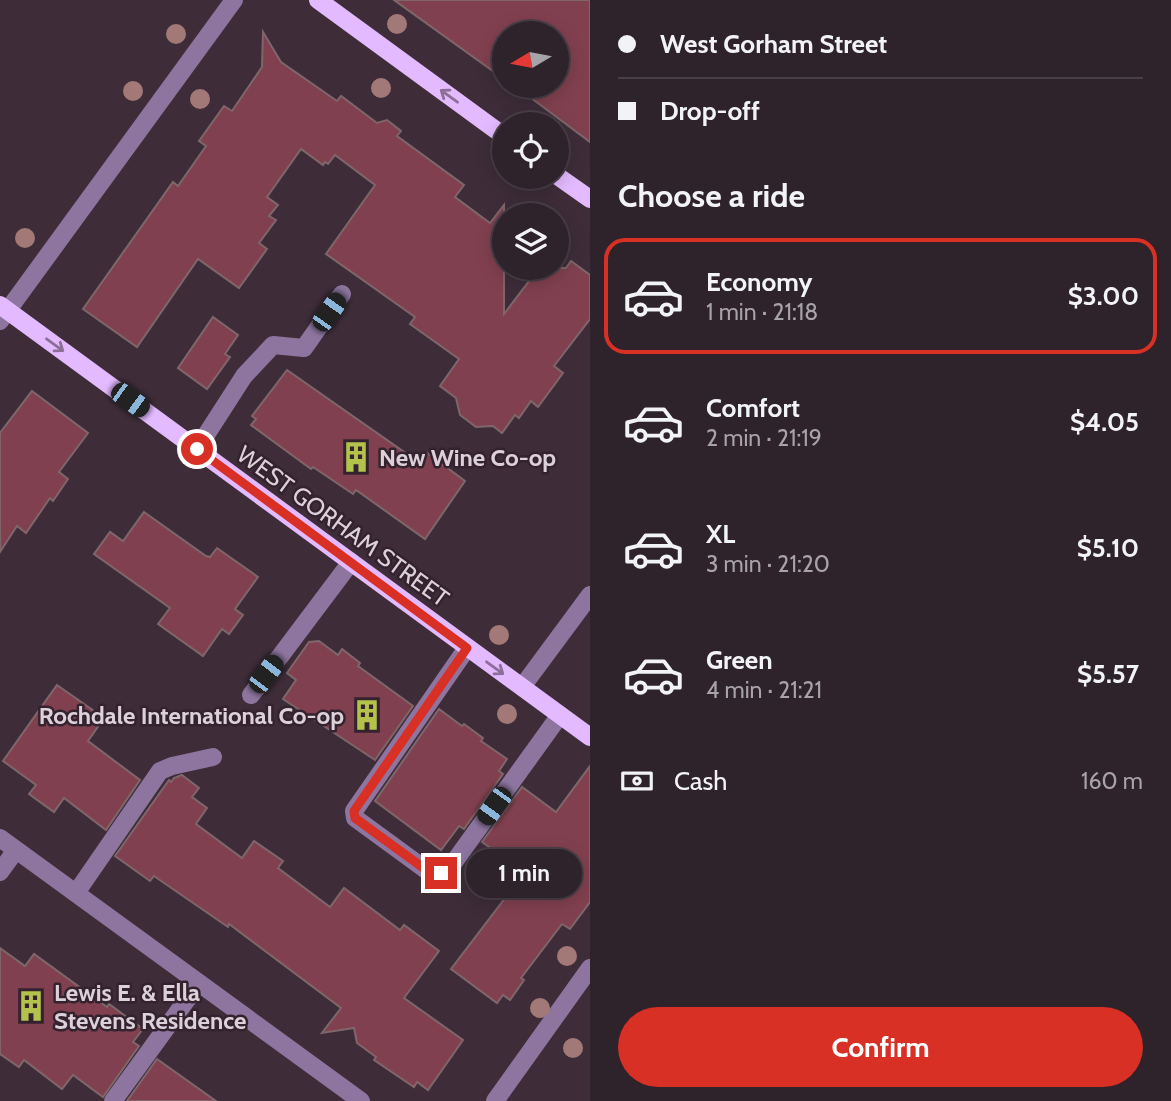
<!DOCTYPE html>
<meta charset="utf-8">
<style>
body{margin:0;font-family:Cabin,sans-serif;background:#362a33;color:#f1f3f6;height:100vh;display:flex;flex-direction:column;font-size:26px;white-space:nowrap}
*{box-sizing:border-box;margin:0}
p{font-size:23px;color:#a7a4a9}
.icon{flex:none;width:38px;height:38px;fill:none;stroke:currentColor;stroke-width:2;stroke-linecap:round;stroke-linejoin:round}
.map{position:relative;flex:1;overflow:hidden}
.drawer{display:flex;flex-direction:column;background:#2e222b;width:581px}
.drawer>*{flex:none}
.banner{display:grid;align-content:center;height:154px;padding:0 28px;background:#2e222b}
.needle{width:46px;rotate:260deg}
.buttons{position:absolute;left:492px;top:21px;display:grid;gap:14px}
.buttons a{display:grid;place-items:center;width:77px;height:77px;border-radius:50%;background:#2e222b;box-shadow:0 4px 18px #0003,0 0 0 2px #493f47;font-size:35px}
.end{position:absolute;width:32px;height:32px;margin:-16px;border:9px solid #d93025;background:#fff;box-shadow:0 0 0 4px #fff}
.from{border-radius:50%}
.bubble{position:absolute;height:49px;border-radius:24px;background:#2e222b;box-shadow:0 4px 18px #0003,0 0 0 2px #493f47;font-size:23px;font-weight:700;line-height:49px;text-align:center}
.car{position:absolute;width:21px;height:42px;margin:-21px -10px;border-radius:9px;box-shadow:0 0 5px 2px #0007;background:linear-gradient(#222 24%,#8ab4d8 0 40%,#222 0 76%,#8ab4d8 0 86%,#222 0)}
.banner b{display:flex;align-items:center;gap:24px;height:66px;font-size:26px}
.banner b+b{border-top:2px solid #493f47}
.banner i{width:18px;height:18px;background:#f1f3f6}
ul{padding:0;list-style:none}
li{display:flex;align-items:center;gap:21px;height:116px;margin:0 14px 10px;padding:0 14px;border:4px solid transparent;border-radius:21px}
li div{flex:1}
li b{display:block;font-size:26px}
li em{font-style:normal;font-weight:700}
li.active{border-color:#d93025}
li>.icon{width:63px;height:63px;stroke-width:1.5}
h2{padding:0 28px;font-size:32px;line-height:84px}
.pay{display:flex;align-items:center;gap:18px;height:77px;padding:0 28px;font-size:26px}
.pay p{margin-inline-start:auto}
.button{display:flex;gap:14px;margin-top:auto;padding:14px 28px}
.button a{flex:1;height:80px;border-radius:42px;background:#d93025;color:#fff;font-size:28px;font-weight:700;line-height:80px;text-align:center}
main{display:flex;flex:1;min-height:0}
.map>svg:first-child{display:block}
.building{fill:#814050;stroke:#7e666a;stroke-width:2}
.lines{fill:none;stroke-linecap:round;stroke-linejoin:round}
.minor{stroke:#8d759f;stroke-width:18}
.major{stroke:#e3baff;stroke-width:18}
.tree{fill:#a27977}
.oneway{stroke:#8c6e97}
.route{stroke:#d93025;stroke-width:9}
.labels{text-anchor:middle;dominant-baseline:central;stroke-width:5;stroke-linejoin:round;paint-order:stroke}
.poi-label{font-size:24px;font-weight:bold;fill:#ddd1d9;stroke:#34232f;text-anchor:start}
.street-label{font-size:24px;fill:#ddd1d9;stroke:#34232f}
</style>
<main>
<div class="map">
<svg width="590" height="1101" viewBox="0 0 590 1101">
<rect width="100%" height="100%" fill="#3e2d39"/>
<!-- building -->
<g class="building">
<path d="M 394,0 L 590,0 L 590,142 L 515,86 L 556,86 L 556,33 L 504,33 L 504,79 Z"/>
<path d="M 263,32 L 281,62 L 337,101 L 341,96 L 377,123 L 387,120 L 401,131 L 397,136 L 464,185 L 455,197 L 490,223 L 504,205 L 504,314 L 539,268 L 566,268 L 571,261 L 590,275 L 590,319 L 554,366 L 563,373 L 538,407 L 531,401 L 519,418 L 515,415 L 502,433 L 493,426 L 476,427 L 460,415 L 456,398 L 440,386 L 459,359 L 410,324 L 415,317 L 326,254 L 375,185 L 335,155 L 328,164 L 325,162 L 323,165 L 301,149 L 267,197 L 278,205 L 269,216 L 276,220 L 259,243 L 267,249 L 239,288 L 198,259 L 137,347 L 83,309 L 173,182 L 178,186 L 206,146 L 199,141 L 224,106 L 232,111 L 262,67 Z"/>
<path d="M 213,317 L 238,335 L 225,354 L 230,357 L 207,389 L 178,368 Z"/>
<path d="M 287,370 L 420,463 L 427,453 L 465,481 L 425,539 L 356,490 L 353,494 L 313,467 L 311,469 L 251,425 L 256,419 L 252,416 Z"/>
<path d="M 32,391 L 88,433 L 59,472 L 68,479 L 53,501 L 50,498 L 26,533 L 17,526 L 0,552 L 0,433 Z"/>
<path d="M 144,512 L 206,556 L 210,557 L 217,548 L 258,577 L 235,609 L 243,615 L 229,634 L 222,629 L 203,656 L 158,624 L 170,608 L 94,554 L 110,532 L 123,541 Z"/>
<path d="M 319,641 L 338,655 L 342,649 L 360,663 L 358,666 L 413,706 L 375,760 L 283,699 L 296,680 L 287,673 L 309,642 Z"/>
<path d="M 57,685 L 104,718 L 88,741 L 140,780 L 106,830 L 64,798 L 54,812 L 29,794 L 36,785 L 3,761 Z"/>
<path d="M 439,709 L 462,726 L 464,724 L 483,738 L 481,741 L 507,759 L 499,771 L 503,774 L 464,829 L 459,826 L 441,850 L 375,801 Z"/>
<path d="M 590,766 L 590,902 L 570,929 L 562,924 L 521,978 L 524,980 L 510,1000 L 503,995 L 497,1003 L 451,969 L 525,872 L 482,842 L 522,787 L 556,812 Z"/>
<path d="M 182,775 L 199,788 L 192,797 L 207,808 L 196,824 L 242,858 L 254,841 L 283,861 L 278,868 L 330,907 L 344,888 L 400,930 L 404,925 L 439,951 L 404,998 L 463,1040 L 428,1090 L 417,1082 L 414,1087 L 374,1060 L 376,1057 L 357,1043 L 354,1028 L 322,1033 L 341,1008 L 229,924 L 228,927 L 154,876 L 150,881 L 115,856 L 169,780 L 171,782 L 174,778 Z"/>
<path d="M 0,948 L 25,966 L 34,954 L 107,1007 L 109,1004 L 143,1029 L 133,1042 L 139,1046 L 103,1097 L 73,1075 L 62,1089 L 24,1060 L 19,1067 L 0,1054 Z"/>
<path d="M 157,1059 L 216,1101 L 127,1101 Z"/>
</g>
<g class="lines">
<!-- minor -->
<g class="minor">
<path d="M 0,321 L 234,0"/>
<path d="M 197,449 L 244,376 L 273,345 L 304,348 L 342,294"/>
<path d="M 467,648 L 354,811 L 355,818 L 433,875 L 449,869 L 560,715"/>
<path d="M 522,687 L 590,595"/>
<path d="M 251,695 L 351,562"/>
<path d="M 0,838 L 361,1101"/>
<path d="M 0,872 L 16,850"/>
<path d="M 76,893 L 160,771 L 172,766 L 213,757"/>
<path d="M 113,1101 L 199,983"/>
<path d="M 495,1101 L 590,968"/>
</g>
<!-- major -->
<g class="major">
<path d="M 318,0 L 504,136"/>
<path d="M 556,175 L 590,199"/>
<path d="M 0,305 L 590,737"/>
</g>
</g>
<!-- trees -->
<g class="tree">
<circle cx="397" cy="24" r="10"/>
<circle cx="176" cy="34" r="10"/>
<circle cx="381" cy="88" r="10"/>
<circle cx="133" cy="91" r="10"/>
<circle cx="200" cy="99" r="10"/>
<circle cx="25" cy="238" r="10"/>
<circle cx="499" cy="635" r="10"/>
<circle cx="507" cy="714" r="10"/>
<circle cx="567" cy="956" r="10"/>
<circle cx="540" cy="1008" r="10"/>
<circle cx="573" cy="1048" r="10"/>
</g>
<!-- one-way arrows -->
<defs><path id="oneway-shaft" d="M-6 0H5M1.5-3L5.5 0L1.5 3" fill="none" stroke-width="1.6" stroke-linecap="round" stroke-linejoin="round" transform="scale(1.75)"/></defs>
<g class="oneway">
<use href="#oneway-shaft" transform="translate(449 96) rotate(-144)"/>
<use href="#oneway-shaft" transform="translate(55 345) rotate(36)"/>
<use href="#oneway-shaft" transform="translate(495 668) rotate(36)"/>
</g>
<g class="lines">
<!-- route -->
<path class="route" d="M 197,449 L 467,648 L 354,811 L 355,818 L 433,875 L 441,873"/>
</g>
<!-- icons -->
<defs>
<symbol id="building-bare" viewBox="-9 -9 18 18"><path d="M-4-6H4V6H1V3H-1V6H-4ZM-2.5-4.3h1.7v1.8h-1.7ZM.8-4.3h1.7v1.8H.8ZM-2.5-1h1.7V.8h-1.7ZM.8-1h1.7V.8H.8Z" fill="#b3c24b" stroke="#34232f" stroke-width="2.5" paint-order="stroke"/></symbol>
</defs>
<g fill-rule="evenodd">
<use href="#building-bare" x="334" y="435" width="44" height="44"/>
<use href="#building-bare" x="345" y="693" width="44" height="44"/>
<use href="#building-bare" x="9" y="984" width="44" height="44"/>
</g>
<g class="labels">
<!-- poi labels -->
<g class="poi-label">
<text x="379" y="457">New Wine Co-op</text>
<text x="344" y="715" text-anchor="end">Rochdale International Co-op</text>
<text x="54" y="992">Lewis E. &amp; Ella<tspan x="54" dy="28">Stevens Residence</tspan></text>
</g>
<!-- street labels -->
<g class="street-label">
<text transform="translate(343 526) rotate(36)">WEST GORHAM STREET</text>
</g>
</g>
</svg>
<div class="buttons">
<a><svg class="needle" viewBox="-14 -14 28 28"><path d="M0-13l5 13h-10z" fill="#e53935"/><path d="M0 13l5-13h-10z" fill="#a7a4a9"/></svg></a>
<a><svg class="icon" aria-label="locate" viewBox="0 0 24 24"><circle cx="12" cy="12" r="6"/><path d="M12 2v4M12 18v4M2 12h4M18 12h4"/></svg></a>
<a><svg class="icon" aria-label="layers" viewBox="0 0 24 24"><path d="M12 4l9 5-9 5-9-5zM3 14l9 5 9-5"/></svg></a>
</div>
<i class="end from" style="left:197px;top:449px"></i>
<i class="end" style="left:441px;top:873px"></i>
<div class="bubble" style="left:466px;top:849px;width:116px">1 min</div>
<i class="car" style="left:329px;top:312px;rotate:35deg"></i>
<i class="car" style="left:130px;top:400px;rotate:126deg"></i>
<i class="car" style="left:266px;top:674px;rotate:37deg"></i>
<i class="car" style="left:494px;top:806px;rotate:216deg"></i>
</div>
<section class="drawer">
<div class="banner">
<b><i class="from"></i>West Gorham Street</b>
<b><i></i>Drop-off</b>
</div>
<h2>Choose a ride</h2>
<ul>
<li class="active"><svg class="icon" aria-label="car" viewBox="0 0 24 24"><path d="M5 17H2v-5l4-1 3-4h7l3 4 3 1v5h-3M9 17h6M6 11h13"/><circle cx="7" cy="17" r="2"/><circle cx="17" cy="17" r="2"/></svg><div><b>Economy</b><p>1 min · 21:18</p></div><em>$3.00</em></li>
<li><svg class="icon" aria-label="car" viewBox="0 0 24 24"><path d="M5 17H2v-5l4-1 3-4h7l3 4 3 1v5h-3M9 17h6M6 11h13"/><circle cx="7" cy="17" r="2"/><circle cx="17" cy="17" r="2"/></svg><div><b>Comfort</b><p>2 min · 21:19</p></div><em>$4.05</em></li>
<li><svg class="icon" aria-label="car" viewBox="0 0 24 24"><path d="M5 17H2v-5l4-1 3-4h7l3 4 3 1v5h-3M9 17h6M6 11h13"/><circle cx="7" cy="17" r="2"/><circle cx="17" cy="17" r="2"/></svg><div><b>XL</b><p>3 min · 21:20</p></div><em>$5.10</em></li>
<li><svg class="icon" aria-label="car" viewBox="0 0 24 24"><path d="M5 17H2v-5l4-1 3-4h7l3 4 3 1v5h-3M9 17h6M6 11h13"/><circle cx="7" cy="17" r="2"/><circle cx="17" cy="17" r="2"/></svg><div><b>Green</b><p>4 min · 21:21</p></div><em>$5.57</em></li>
</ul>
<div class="pay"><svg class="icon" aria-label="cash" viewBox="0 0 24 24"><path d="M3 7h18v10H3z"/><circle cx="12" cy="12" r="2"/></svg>Cash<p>160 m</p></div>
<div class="button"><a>Confirm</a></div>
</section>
</main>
